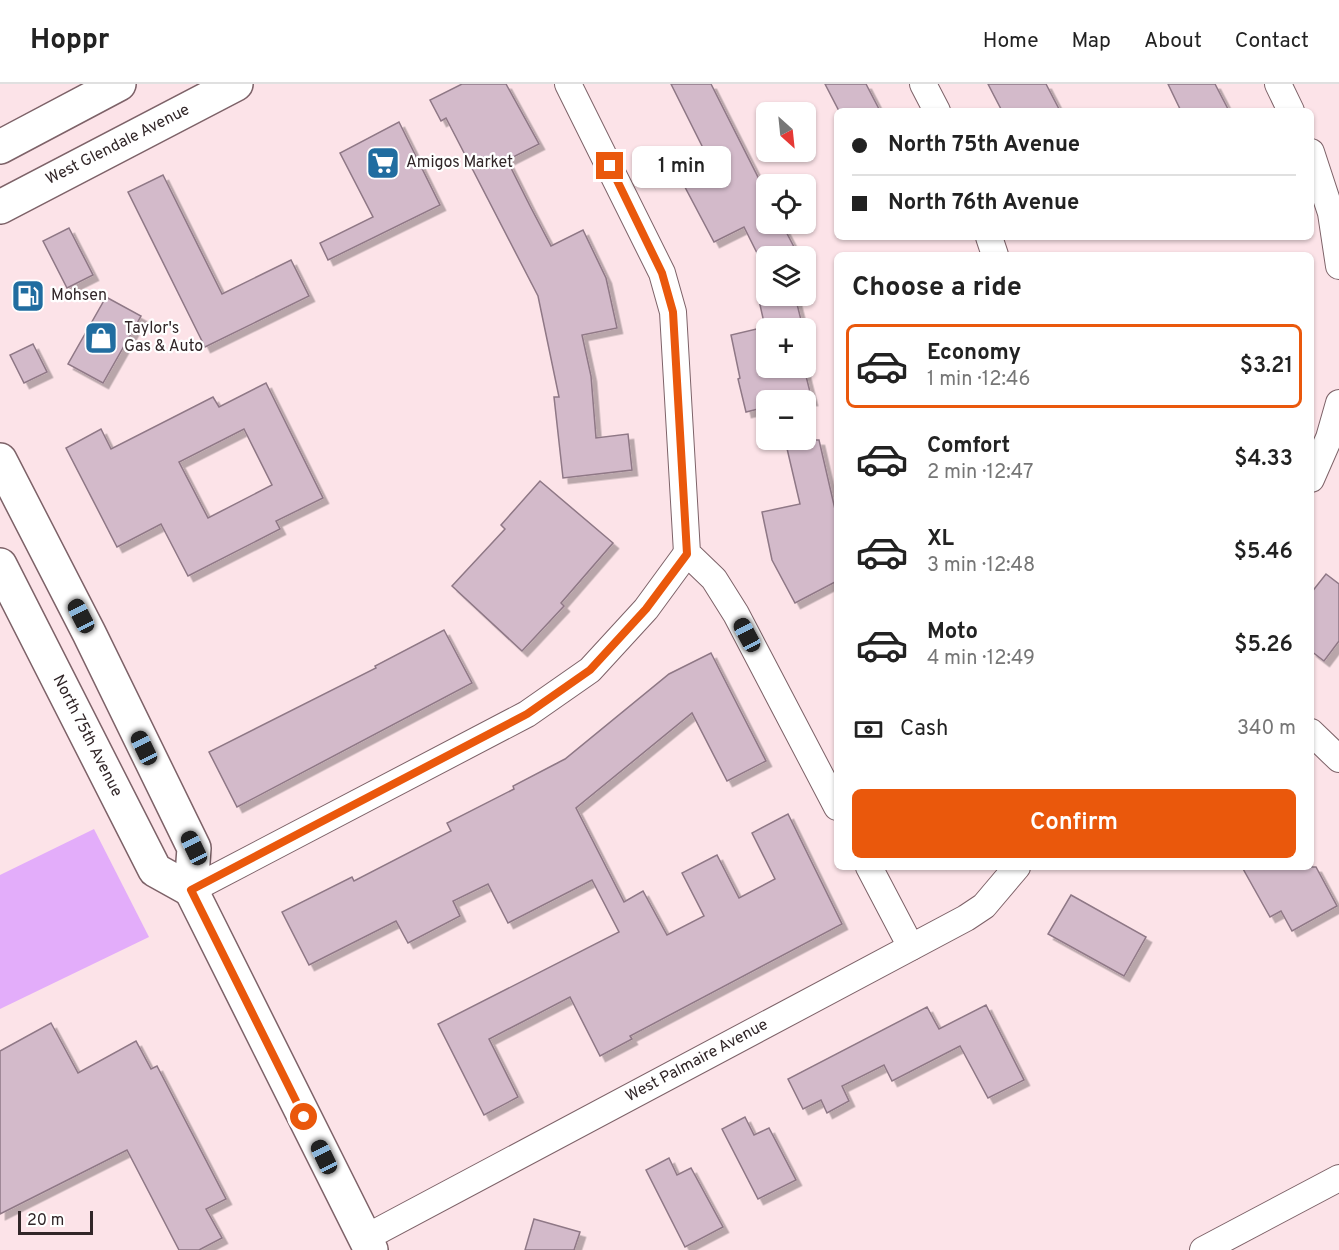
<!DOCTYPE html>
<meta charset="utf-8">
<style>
body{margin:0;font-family:Overpass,sans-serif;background:#f6f6f6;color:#222;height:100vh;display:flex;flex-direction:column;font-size:22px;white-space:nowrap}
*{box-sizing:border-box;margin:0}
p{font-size:20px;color:#767676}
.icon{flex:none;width:33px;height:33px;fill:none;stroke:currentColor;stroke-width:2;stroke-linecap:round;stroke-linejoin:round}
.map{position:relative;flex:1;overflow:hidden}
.sheet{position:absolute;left:834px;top:168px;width:480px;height:618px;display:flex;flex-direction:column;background:#fff;border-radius:9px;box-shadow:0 2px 4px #0004}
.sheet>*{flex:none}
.banner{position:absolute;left:834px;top:24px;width:480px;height:132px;border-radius:9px;box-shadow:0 2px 4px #0004;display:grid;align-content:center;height:132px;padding:0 18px;background:#fff}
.needle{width:39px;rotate:153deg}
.fabs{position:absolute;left:756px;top:18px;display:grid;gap:12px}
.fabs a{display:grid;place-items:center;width:60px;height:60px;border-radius:9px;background:#fff;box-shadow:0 2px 4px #0004;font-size:30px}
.scale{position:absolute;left:18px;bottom:15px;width:75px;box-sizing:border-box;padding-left:6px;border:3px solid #312628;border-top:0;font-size:16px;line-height:21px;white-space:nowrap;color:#312628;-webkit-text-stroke:4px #fff;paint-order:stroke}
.end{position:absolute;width:27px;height:27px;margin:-14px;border:8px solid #ea580c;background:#fff;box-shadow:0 0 0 3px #fff}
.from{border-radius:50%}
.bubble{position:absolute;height:42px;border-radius:9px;background:#fff;box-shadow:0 2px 4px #0004;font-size:20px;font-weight:600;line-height:42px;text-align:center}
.car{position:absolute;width:18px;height:36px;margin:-18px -9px;border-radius:8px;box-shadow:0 0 4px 2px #0007;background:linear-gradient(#222 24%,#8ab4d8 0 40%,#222 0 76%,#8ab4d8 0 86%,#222 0)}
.banner b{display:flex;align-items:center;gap:21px;height:57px;font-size:22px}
.banner b+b{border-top:2px solid #e0e0e0}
.banner i{width:15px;height:15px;background:#222}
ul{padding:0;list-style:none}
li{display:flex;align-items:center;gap:18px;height:84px;margin:0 12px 9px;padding:0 6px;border:3px solid transparent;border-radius:9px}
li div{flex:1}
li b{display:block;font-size:22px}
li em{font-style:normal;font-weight:600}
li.active{border-color:#ea580c}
li>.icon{width:54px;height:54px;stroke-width:1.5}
h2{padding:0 18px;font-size:27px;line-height:72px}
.pay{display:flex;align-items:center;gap:15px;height:66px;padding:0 18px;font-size:22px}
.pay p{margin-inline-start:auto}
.action{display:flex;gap:12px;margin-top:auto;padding:12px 18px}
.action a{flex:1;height:69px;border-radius:9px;background:#ea580c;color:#fff;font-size:24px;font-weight:600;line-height:69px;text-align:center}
header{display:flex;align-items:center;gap:36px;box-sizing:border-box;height:84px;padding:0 30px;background:#fff;border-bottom:2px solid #e0e0e0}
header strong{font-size:28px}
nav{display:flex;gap:33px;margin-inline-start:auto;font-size:21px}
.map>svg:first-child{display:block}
.water{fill:#e3adfa}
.building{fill:#d3baca;stroke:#8f7886;stroke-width:1.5;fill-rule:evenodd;filter:url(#shadow)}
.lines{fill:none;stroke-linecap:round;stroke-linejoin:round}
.street-casing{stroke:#7d6268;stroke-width:28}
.secondary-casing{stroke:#7d6268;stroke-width:36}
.street{stroke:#fff;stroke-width:26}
.secondary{stroke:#fff;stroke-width:33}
.route{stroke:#ea580c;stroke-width:8}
.labels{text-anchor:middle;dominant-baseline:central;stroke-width:4.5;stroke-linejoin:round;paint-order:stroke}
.street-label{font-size:16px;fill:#312628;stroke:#fff}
.poi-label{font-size:16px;fill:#312628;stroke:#fff;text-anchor:start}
</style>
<header>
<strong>Hoppr</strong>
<nav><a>Home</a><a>Map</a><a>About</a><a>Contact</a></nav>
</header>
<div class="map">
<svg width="1339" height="1166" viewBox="0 0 1339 1166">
<defs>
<filter id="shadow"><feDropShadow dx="5.5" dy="5.5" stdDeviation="0" flood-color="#0004"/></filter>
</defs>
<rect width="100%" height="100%" fill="#fce3e8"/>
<!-- water -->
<path class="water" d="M 94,745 L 149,853 L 0,925 L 0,791 Z"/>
<!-- building -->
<g class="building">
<path d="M 462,0 L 506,0 L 539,60 L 507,76 L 530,122 L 551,162 L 583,146 L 606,194 L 617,244 L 582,251 L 591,292 L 596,354 L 628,350 L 632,386 L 563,394 L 554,313 L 559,313 L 538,212 L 446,34 L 441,37 L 430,16 Z"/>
<path d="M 671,0 L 711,0 L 766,109 L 766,140 L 782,140 L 795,165 L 781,172 L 766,172 L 766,187 L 744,143 L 714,158 L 677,88 L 707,72 Z"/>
<path d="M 825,0 L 866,0 L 880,27 L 839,27 Z"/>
<path d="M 988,0 L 1046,0 L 1060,27 L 1002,27 Z"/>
<path d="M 1168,0 L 1215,0 L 1229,27 L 1181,27 Z"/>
<path d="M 399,38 L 440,121 L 328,176 L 320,159 L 373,133 L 340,69 Z"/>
<path d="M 163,91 L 222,210 L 291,176 L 309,212 L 205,263 L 128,108 Z"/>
<path d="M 69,144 L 93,191 L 67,204 L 43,157 Z"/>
<path d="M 758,212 L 795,212 L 803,244 L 766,244 L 766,284 L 804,284 L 812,316 L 766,316 L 766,323 L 746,328 L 738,295 L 740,294 L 731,251 L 765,243 Z"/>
<path d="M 106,213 L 141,232 L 103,299 L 68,280 Z"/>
<path d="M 33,260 L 47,288 L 24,299 L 10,271 Z"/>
<path d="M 266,299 L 323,414 L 276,437 L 280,445 L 188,492 L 161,440 L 117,463 L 66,364 L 101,345 L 111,365 L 213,313 L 219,323 ZM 244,345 L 272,401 L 208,434 L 179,378 Z"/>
<path d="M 785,356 L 819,356 L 837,434 L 837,497 L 795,519 L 772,476 L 762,428 L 800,420 Z"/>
<path d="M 540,397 L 613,459 L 561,519 L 564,522 L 522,567 L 452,502 L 505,445 L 501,441 Z"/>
<path d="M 1326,490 L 1339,500 L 1339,557 L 1324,577 L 1311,567 L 1311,509 Z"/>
<path d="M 444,546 L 472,599 L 237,723 L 209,668 L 376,584 L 375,582 Z"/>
<path d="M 711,569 L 766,677 L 727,697 L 692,629 L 576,724 L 624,818 L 643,807 L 667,851 L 704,832 L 682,789 L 717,771 L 739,814 L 775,795 L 752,749 L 788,730 L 842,840 L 630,952 L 632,955 L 600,972 L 570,913 L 524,937 L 489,955 L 518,1013 L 484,1031 L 438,940 L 619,848 L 592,796 L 508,839 L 488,800 L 453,817 L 460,832 L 408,859 L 396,837 L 309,881 L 282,828 L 352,793 L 354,797 L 451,747 L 447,739 L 514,705 L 513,702 L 565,675 L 669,590 Z"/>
<path d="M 1242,783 L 1316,783 L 1337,822 L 1292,847 L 1281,827 L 1270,833 Z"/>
<path d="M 1071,811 L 1146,853 L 1124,892 L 1048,850 Z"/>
<path d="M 986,921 L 1024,996 L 988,1014 L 960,962 L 892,997 L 884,981 L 842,1002 L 849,1017 L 827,1029 L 821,1016 L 803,1025 L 788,995 L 927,923 L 939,945 Z"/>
<path d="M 51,939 L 78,989 L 136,957 L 151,985 L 157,982 L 226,1115 L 206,1125 L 222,1154 L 199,1166 L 179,1166 L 127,1066 L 0,1130 L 0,967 Z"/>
<path d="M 745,1033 L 754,1051 L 769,1044 L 796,1096 L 758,1115 L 722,1045 Z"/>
<path d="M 669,1074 L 677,1091 L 691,1084 L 723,1143 L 685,1163 L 646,1086 Z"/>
<path d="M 534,1135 L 580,1148 L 574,1166 L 525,1166 Z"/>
</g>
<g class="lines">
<defs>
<g id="street">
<path d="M 568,0 L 662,189 L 673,228 L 687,469 L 714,495 L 736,530 L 837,723"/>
<path d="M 923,0 L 937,27"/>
<path d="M 1278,0 L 1291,27"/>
<path d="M 1311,68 L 1331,129 L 1339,182"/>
<path d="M 989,153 L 995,171"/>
<path d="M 1311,395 L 1329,354 L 1339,319"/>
<path d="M 1311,648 L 1339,675"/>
<path d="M 869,783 L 911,863"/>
<path d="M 191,806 L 527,630 L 590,586 L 646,525 L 687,469"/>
<path d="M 365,1154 L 966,834 L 984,822 L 1017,783"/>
<path d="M 1203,1166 L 1339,1094"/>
</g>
<g id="secondary">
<path d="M 0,63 L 119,0"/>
<path d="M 0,123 L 236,0"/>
<path d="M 0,376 L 89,549 L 194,764 L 191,806 L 371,1166"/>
<path d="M 0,481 L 155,786 L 191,806"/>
</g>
</defs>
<!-- street casing -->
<use href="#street" class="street-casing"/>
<!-- secondary casing -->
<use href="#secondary" class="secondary-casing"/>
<!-- street -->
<use href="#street" class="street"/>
<!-- secondary -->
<use href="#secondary" class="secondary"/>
</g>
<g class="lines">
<!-- route -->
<path class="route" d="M 304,1033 L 191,806 L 527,630 L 590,586 L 646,525 L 687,470 L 673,228 L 662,189 L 610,82"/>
</g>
<!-- icons -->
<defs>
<symbol id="supermarket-square" viewBox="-11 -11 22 22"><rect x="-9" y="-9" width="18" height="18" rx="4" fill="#216da0" stroke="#fff"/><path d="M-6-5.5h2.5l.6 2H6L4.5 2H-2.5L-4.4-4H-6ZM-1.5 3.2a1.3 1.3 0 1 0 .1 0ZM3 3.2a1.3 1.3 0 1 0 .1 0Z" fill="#fff"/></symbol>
<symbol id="fuel-square" viewBox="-11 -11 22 22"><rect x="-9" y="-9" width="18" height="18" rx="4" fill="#216da0" stroke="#fff"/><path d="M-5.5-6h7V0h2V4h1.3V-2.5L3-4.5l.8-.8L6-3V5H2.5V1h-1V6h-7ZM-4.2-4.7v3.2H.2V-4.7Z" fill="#fff"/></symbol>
<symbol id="shop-square" viewBox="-11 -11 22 22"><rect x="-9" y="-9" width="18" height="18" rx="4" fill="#216da0" stroke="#fff"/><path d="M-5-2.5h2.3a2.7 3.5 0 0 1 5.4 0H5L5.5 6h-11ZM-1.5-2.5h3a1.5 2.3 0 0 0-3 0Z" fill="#fff"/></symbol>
</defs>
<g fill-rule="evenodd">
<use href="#supermarket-square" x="364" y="60" width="38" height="38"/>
<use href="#fuel-square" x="9" y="193" width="38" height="38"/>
<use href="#shop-square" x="82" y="235" width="38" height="38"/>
</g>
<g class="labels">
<!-- street labels -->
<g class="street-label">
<text transform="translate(118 61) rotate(-27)">West Glendale Avenue</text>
<text transform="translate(87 652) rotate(63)">North 75th Avenue</text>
<text transform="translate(697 977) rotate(-28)">West Palmaire Avenue</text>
</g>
<!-- poi labels -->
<g class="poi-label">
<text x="406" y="79">Amigos Market</text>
<text x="51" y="212">Mohsen</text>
<text x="124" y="245">Taylor's<tspan x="124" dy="18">Gas &amp; Auto</tspan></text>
</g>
</g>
</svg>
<div class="fabs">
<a><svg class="needle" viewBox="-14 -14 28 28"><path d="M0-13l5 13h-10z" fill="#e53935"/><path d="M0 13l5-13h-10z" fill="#767676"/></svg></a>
<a><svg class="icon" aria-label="locate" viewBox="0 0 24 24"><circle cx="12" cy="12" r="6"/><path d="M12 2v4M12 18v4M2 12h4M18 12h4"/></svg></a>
<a><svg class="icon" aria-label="layers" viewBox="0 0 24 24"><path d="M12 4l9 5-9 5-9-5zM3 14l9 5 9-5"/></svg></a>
<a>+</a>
<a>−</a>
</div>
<div class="scale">20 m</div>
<i class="end from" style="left:304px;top:1033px"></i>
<i class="end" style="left:610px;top:82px"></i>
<div class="bubble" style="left:632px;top:62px;width:99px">1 min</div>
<i class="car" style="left:81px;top:532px;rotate:333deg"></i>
<i class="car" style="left:747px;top:551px;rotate:332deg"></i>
<i class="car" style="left:144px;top:664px;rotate:334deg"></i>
<i class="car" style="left:194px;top:764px;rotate:334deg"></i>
<i class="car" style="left:324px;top:1073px;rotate:334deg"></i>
<div class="banner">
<b><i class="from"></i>North 75th Avenue</b>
<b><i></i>North 76th Avenue</b>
</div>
<section class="sheet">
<h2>Choose a ride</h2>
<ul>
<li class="active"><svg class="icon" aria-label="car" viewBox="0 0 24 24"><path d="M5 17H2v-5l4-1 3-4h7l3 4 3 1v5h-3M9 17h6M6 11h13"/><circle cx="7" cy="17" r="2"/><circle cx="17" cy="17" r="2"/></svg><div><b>Economy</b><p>1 min · 12:46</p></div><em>$3.21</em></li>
<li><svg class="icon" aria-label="car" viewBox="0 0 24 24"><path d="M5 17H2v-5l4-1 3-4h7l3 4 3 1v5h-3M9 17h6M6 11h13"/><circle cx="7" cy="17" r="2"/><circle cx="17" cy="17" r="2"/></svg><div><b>Comfort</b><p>2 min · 12:47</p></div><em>$4.33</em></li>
<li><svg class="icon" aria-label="car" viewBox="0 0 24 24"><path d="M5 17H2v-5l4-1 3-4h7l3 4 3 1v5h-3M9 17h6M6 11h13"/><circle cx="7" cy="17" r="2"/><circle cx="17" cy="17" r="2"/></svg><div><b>XL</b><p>3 min · 12:48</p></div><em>$5.46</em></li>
<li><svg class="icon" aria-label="car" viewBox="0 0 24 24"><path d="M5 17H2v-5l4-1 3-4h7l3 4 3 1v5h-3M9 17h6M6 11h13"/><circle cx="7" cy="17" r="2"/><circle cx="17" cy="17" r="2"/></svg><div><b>Moto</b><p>4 min · 12:49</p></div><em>$5.26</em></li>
</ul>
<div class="pay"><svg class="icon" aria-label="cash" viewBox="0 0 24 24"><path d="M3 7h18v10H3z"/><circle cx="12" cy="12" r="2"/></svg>Cash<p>340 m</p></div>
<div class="action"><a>Confirm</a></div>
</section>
</div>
